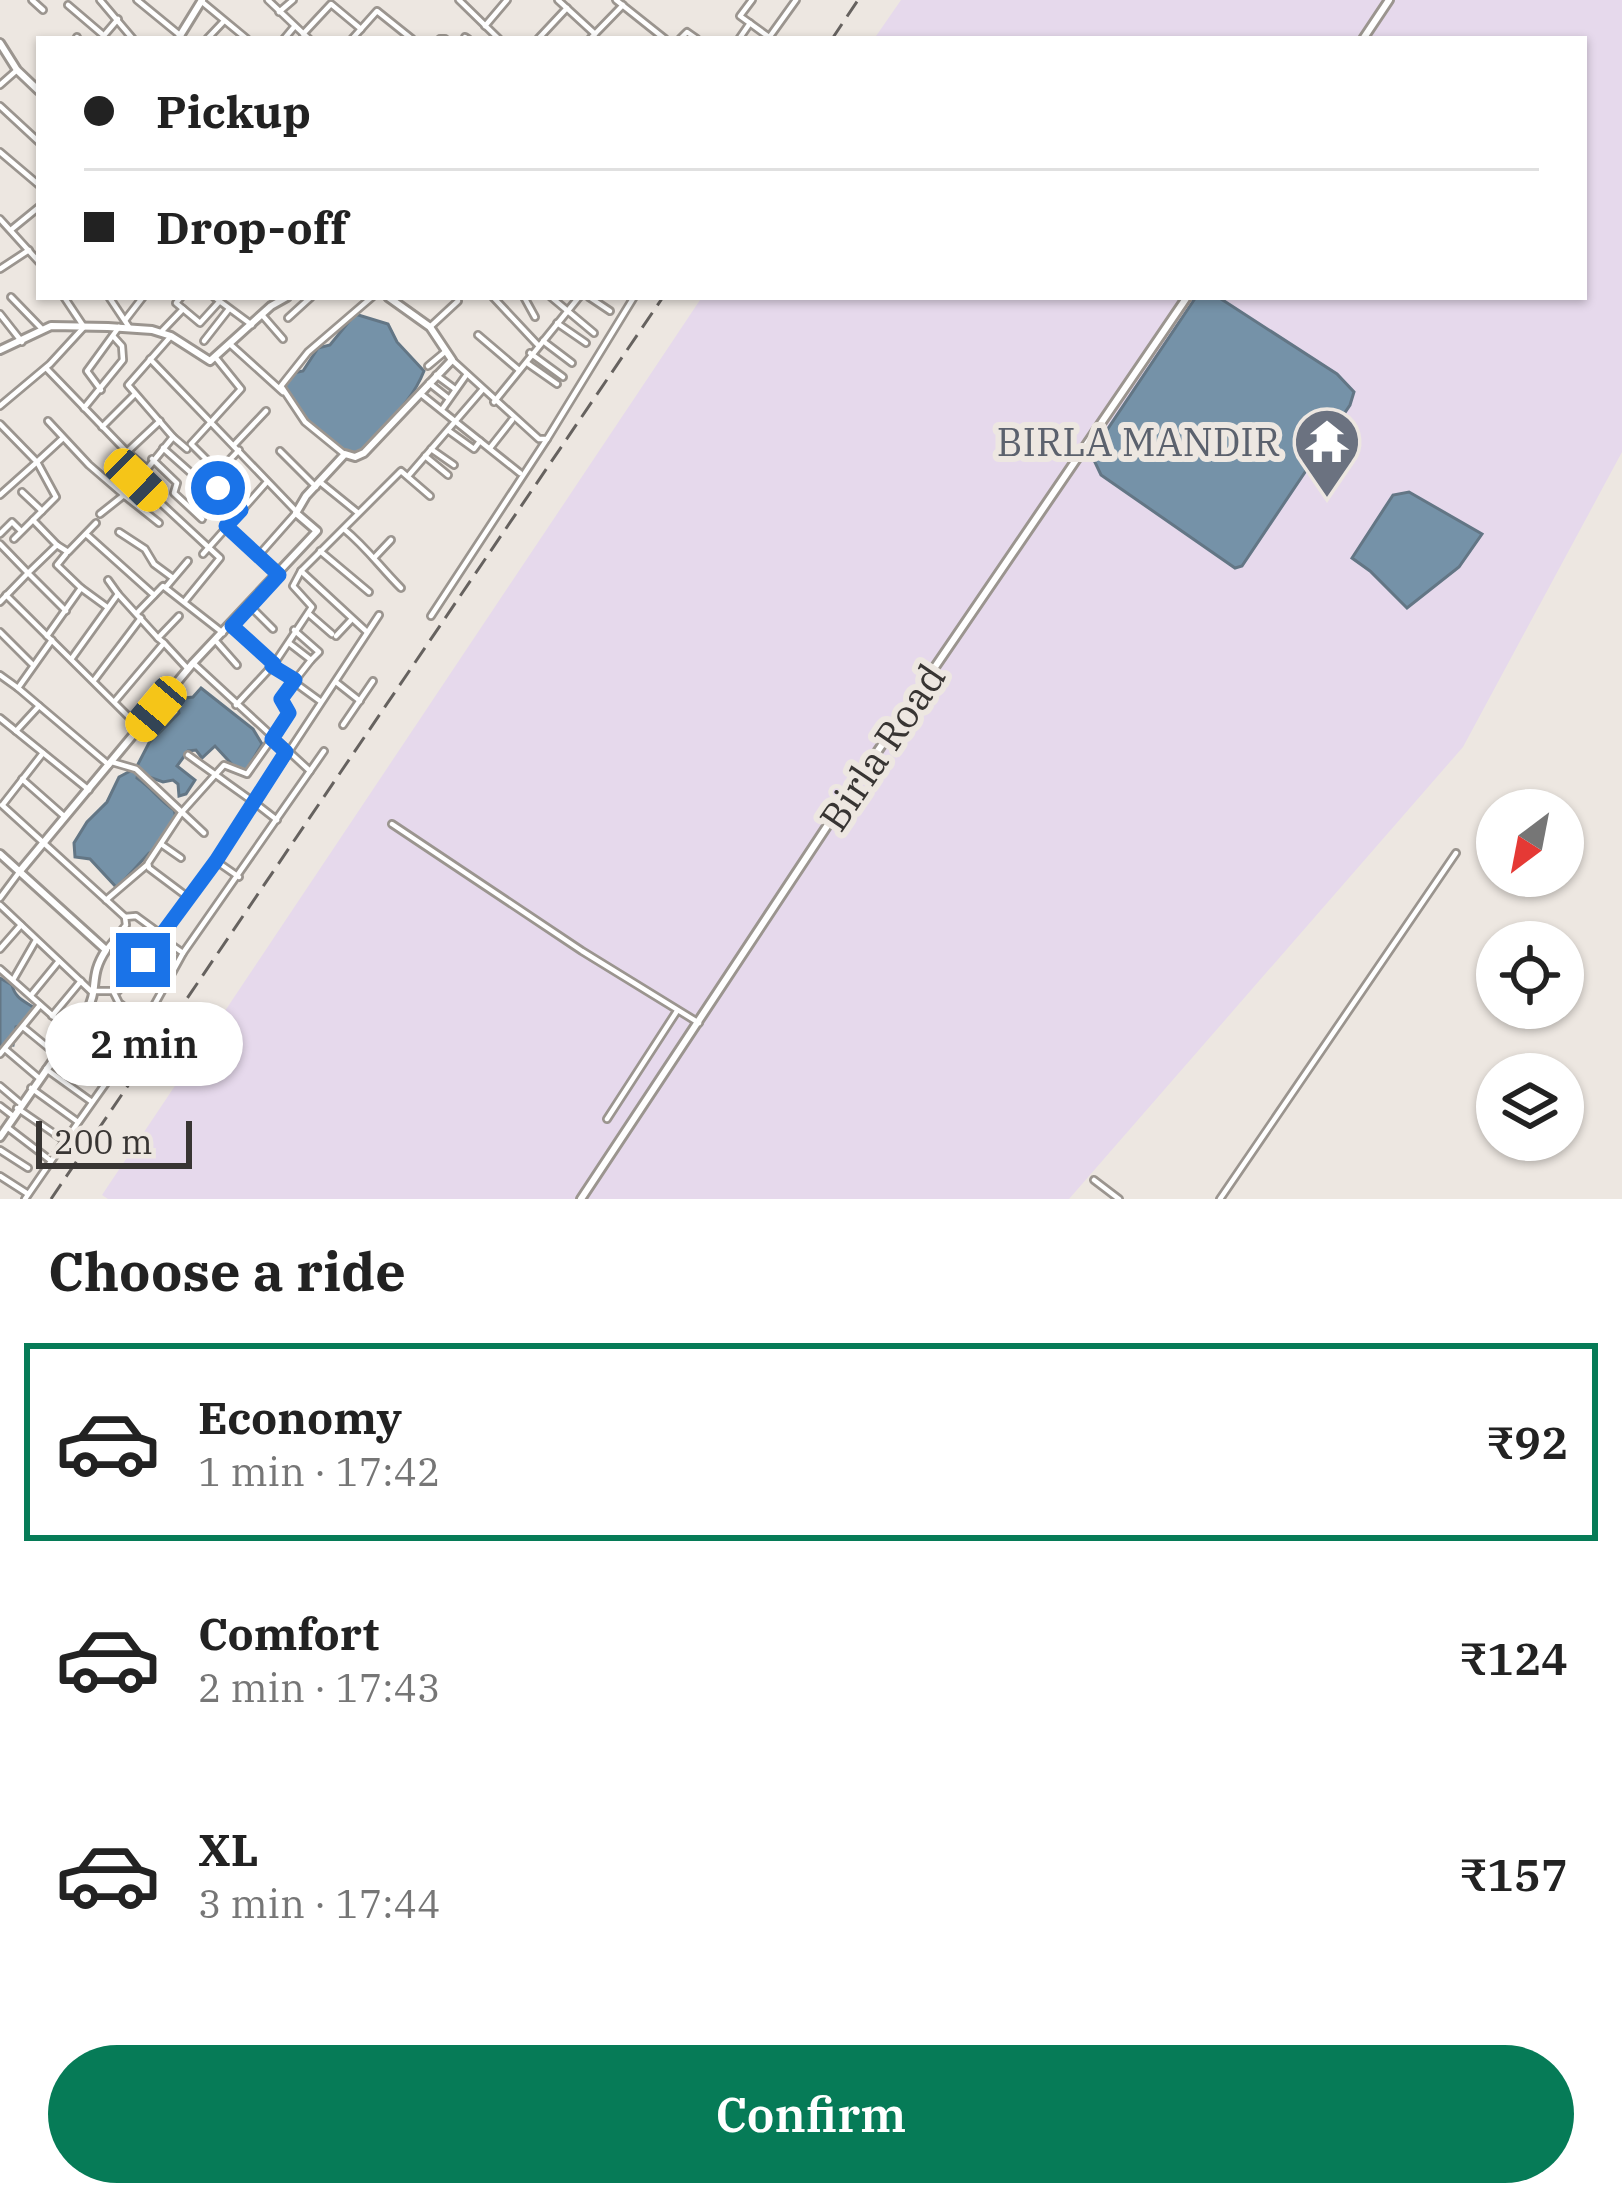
<!DOCTYPE html>
<meta charset="utf-8">
<style>
body{margin:0;font-family:"IBM Plex Serif",serif;background:#f2f2f2;color:#222;height:100vh;display:flex;flex-direction:column;font-size:45px;white-space:nowrap}
*{box-sizing:border-box;margin:0}
p{font-size:39px;color:#767676}
.icon{flex:none;width:66px;height:66px;fill:none;stroke:currentColor;stroke-width:2;stroke-linecap:round;stroke-linejoin:round}
.map{position:relative;height:1199px;overflow:hidden}
.side{display:flex;flex-direction:column;background:#fff;flex:1}
.side>*{flex:none}
.banner{position:absolute;left:36px;top:36px;width:1551px;height:264px;border-radius:0px;box-shadow:0 3px 9px #0004;display:grid;align-content:center;height:264px;padding:0 48px;background:#fff}
.needle{width:78px;rotate:212deg}
.buttons{position:absolute;left:1476px;top:789px;display:grid;gap:24px}
.buttons a{display:grid;place-items:center;width:108px;height:108px;border-radius:50%;background:#fff;box-shadow:0 3px 9px #0004;font-size:60px}
.scale{position:absolute;left:36px;bottom:30px;width:156px;box-sizing:border-box;padding-left:12px;border:6px solid #383533;border-top:0;font-size:33px;line-height:42px;white-space:nowrap;color:#383533;-webkit-text-stroke:9px #ede7e1;paint-order:stroke}
.end{position:absolute;width:54px;height:54px;margin:-27px;border:15px solid #1a73e8;background:#fff;box-shadow:0 0 0 6px #fff}
.from{border-radius:50%}
.bubble{position:absolute;height:84px;border-radius:42px;background:#fff;box-shadow:0 3px 9px #0004;font-size:39px;font-weight:600;line-height:84px;text-align:center}
.car{position:absolute;width:36px;height:72px;margin:-36px -18px;border-radius:15px;box-shadow:0 0 9px 3px #0007;background:linear-gradient(#f5c518 24%,#345 0 40%,#f5c518 0 76%,#345 0 86%,#f5c518 0)}
.banner b{display:flex;align-items:center;gap:42px;height:114px;font-size:45px}
.banner b+b{border-top:3px solid #e0e0e0}
.banner i{width:30px;height:30px;background:#222}
ul{padding:0;list-style:none}
li{display:flex;align-items:center;gap:36px;height:198px;margin:0 24px 18px;padding:0 24px;border:6px solid transparent;border-radius:0px}
li div{flex:1}
li b{display:block;font-size:45px}
li em{font-style:normal;font-weight:600}
li.current{border-color:#067b57}
li>.icon{width:108px;height:108px;stroke-width:1.5}
h2{padding:0 48px;font-size:54px;line-height:144px}
.action{display:flex;gap:24px;margin-top:auto;padding:24px 48px}
.action a{flex:1;height:138px;border-radius:72px;background:#067b57;color:#fff;font-size:48px;font-weight:600;line-height:138px;text-align:center}
.map>svg:first-child{display:block}
.industrial{fill:#e6d9ec}
.water{fill:#7592a8;stroke:#637685;stroke-width:3}
.lines{fill:none;stroke-linecap:round;stroke-linejoin:round}
.minor-casing{stroke:#9b958f;stroke-width:10}
.tertiary-casing{stroke:#9b958f;stroke-width:12}
.minor{stroke:#fff;stroke-width:4.5}
.tertiary{stroke:#fff;stroke-width:6}
.rail{stroke:#66625f;stroke-width:3;stroke-dasharray:18 9;stroke-linecap:butt}
.route{stroke:#1a73e8;stroke-width:15}
.labels{text-anchor:middle;dominant-baseline:central;stroke-width:12;stroke-linejoin:round;paint-order:stroke}
.worship-label{font-size:39px;fill:#5b616d;stroke:#ede7e1;text-anchor:end}
.street-label{font-size:39px;fill:#383533;stroke:#ede7e1}
</style>
<div class="map">
<svg width="1622" height="1199" viewBox="0 0 1622 1199">
<rect width="100%" height="100%" fill="#ede7e1"/>
<!-- industrial -->
<path class="industrial" d="M 901,0 L 1622,0 L 1622,452 L 1463,747 L 1069,1199 L 108,1199 L 102,1195 L 702,297 L 1584,297 L 1584,39 L 874,39 Z"/>
<!-- water -->
<g class="water">
<path d="M 1196,297 L 1218,297 L 1337,374 L 1354,392 L 1350,405 L 1242,566 L 1235,568 L 1101,475 L 1091,454 Z"/>
<path d="M 355,314 L 388,324 L 397,342 L 424,371 C 411,404 384,425 362,453 L 348,454 L 307,420 L 282,388 L 289,374 L 303,371 L 318,348 L 330,345 Z"/>
<path d="M 1409,492 L 1482,534 L 1459,567 L 1407,608 L 1370,571 L 1352,558 L 1393,495 Z"/>
<path d="M 201,688 L 253,729 L 262,744 L 246,771 L 239,772 L 215,746 L 202,758 L 196,750 L 188,751 L 177,766 L 195,780 L 186,794 L 179,796 L 178,784 L 173,780 L 163,782 L 138,773 L 137,778 C 152,788 160,801 174,810 L 176,817 L 159,851 L 149,853 L 117,888 L 90,859 L 75,857 L 74,843 L 87,822 L 107,802 L 119,777 L 136,768 L 149,743 L 179,713 L 176,699 L 193,697 Z"/>
<path d="M 0,978 L 12,985 C 16,1001 27,1001 38,1011 L 27,1017 L 26,1024 L 16,1027 L 13,1045 L 5,1044 L 0,1057 Z"/>
</g>
<g class="lines">
<defs>
<g id="minor">
<path d="M 32,0 L 43,10"/>
<path d="M 100,0 L 133,39"/>
<path d="M 137,0 L 181,36"/>
<path d="M 268,0 L 309,39"/>
<path d="M 459,0 L 499,39"/>
<path d="M 558,0 L 595,34"/>
<path d="M 616,0 L 665,39"/>
<path d="M 752,0 L 740,16 L 769,37"/>
<path d="M 201,1 L 247,39"/>
<path d="M 68,5 L 102,34"/>
<path d="M 279,12 L 293,0"/>
<path d="M 485,26 L 507,0"/>
<path d="M 303,34 L 331,4 L 361,29"/>
<path d="M 465,37 L 468,39"/>
<path d="M 76,39 L 77,37"/>
<path d="M 101,39 L 118,19"/>
<path d="M 207,39 L 224,21"/>
<path d="M 284,39 L 294,27"/>
<path d="M 352,39 L 377,11 L 412,39"/>
<path d="M 440,39 L 445,39"/>
<path d="M 538,39 L 567,8"/>
<path d="M 590,39 L 623,5"/>
<path d="M 680,39 L 687,32 L 697,39"/>
<path d="M 739,39 L 750,23"/>
<path d="M 768,39 L 796,0"/>
<path d="M 0,85 L 17,70"/>
<path d="M 0,106 L 39,142"/>
<path d="M 0,152 L 39,185"/>
<path d="M 0,219 L 39,262"/>
<path d="M 12,229 L 39,207"/>
<path d="M 0,269 L 29,250"/>
<path d="M 11,297 L 42,329"/>
<path d="M 109,297 L 129,327"/>
<path d="M 181,297 L 176,303 L 200,323 L 219,302"/>
<path d="M 214,297 L 252,325"/>
<path d="M 493,297 L 537,344"/>
<path d="M 524,297 L 535,317"/>
<path d="M 551,297 L 594,333"/>
<path d="M 589,297 L 610,311"/>
<path d="M 0,314 L 22,342"/>
<path d="M 263,316 L 283,339"/>
<path d="M 288,318 L 311,297"/>
<path d="M 126,319 L 143,297"/>
<path d="M 557,323 L 586,343"/>
<path d="M 430,327 L 458,301"/>
<path d="M 162,331 L 183,309"/>
<path d="M 478,335 L 519,370"/>
<path d="M 204,341 L 229,309"/>
<path d="M 543,341 L 572,363"/>
<path d="M 231,345 L 283,392"/>
<path d="M 530,353 L 563,377"/>
<path d="M 216,358 L 241,389 L 191,444 L 228,481 L 223,491 L 241,510"/>
<path d="M 150,359 L 295,510"/>
<path d="M 452,360 L 539,439 L 547,439 L 634,297"/>
<path d="M 527,363 L 557,384"/>
<path d="M 428,366 L 446,351"/>
<path d="M 46,368 L 127,452 L 160,421"/>
<path d="M 436,375 L 455,389"/>
<path d="M 429,383 L 448,398"/>
<path d="M 101,390 L 87,371 L 119,327"/>
<path d="M 421,394 L 520,473"/>
<path d="M 494,402 L 579,297"/>
<path d="M 0,406 L 50,364 L 84,327 L 64,297"/>
<path d="M 84,408 L 123,360 L 122,346 L 113,336"/>
<path d="M 443,408 L 467,374"/>
<path d="M 48,421 L 89,465 L 125,496 L 173,437 L 128,385 L 171,336"/>
<path d="M 0,424 L 37,462 L 0,495"/>
<path d="M 102,427 L 135,394"/>
<path d="M 449,431 L 474,449 L 480,441"/>
<path d="M 173,437 L 187,449"/>
<path d="M 234,445 L 266,411"/>
<path d="M 163,448 L 208,488 L 223,489"/>
<path d="M 490,448 L 512,420"/>
<path d="M 431,449 L 454,465"/>
<path d="M 280,451 L 316,487"/>
<path d="M 343,453 L 305,422 L 281,386 L 308,352 L 372,297"/>
<path d="M 425,456 L 448,475"/>
<path d="M 152,459 L 177,483 L 174,493 L 202,519"/>
<path d="M 219,471 L 239,450"/>
<path d="M 409,475 L 483,389"/>
<path d="M 136,480 L 220,558 L 185,601"/>
<path d="M 320,482 L 357,512"/>
<path d="M 132,486 L 115,464 L 127,452 L 146,468"/>
<path d="M 22,492 L 42,511"/>
<path d="M 125,496 L 159,523"/>
<path d="M 100,514 L 124,495"/>
<path d="M 226,526 L 279,575"/>
<path d="M 344,529 C 367,548 380,567 401,588"/>
<path d="M 119,532 L 145,549 L 154,564 L 173,578"/>
<path d="M 0,534 L 12,522 L 21,531"/>
<path d="M 86,534 L 154,595"/>
<path d="M 14,539 L 56,497 L 37,462 L 63,438"/>
<path d="M 0,544 L 28,573 L 57,545 L 33,520"/>
<path d="M 57,545 L 68,552 L 96,523"/>
<path d="M 320,551 L 369,592"/>
<path d="M 66,554 L 57,565 L 81,588"/>
<path d="M 203,554 L 266,483"/>
<path d="M 258,556 L 296,513"/>
<path d="M 374,558 L 391,540"/>
<path d="M 301,571 L 367,632"/>
<path d="M 108,580 L 118,594"/>
<path d="M 166,587 L 188,561"/>
<path d="M 6,595 L 140,728"/>
<path d="M 0,602 L 28,573 L 66,611"/>
<path d="M 249,605 L 273,629"/>
<path d="M 137,613 L 163,586 L 223,633"/>
<path d="M 309,614 L 332,634"/>
<path d="M 431,616 L 547,439"/>
<path d="M 232,626 L 274,664 L 236,705"/>
<path d="M 294,630 L 319,652 L 311,660"/>
<path d="M 0,632 L 32,664"/>
<path d="M 47,636 L 81,588 L 107,607"/>
<path d="M 336,636 L 351,620"/>
<path d="M 215,640 L 237,665"/>
<path d="M 164,643 L 188,669"/>
<path d="M 72,658 L 118,594 L 158,638"/>
<path d="M 193,663 L 310,771"/>
<path d="M 274,664 L 312,607 L 293,586 L 301,571 L 401,471 L 430,496"/>
<path d="M 272,666 L 320,701"/>
<path d="M 0,675 L 18,688 L 52,640"/>
<path d="M 95,679 L 141,618"/>
<path d="M 336,682 L 360,701"/>
<path d="M 18,688 L 109,765"/>
<path d="M 115,701 L 164,643 L 158,638 L 179,616"/>
<path d="M 0,718 L 89,790"/>
<path d="M 343,725 L 373,681"/>
<path d="M 16,731 L 39,706"/>
<path d="M 188,755 L 255,803 L 379,615"/>
<path d="M 112,762 L 136,769 L 204,833"/>
<path d="M 22,779 L 65,817"/>
<path d="M 4,803 L 43,753"/>
<path d="M 2,805 L 125,917 L 126,925 L 106,950"/>
<path d="M 392,824 L 582,951 L 699,1023"/>
<path d="M 161,844 L 181,858"/>
<path d="M 216,861 L 239,877"/>
<path d="M 0,898 L 20,871"/>
<path d="M 189,898 L 255,803 L 277,820"/>
<path d="M 106,900 L 147,865"/>
<path d="M 0,905 L 92,992"/>
<path d="M 125,917 L 136,916 L 162,935"/>
<path d="M 160,937 L 183,953"/>
<path d="M 0,949 L 21,925"/>
<path d="M 0,969 L 71,1032"/>
<path d="M 13,980 L 36,940"/>
<path d="M 95,991 L 118,991 L 189,898 L 149,868 L 148,863 L 181,813 L 224,765 L 247,774 L 288,716 L 290,711 L 282,697 L 311,660 L 289,643"/>
<path d="M 114,993 L 119,1003 L 143,1022"/>
<path d="M 32,994 L 59,961"/>
<path d="M 86,1014 L 120,1040"/>
<path d="M 52,1016 L 81,981"/>
<path d="M 23,1027 L 56,1054"/>
<path d="M 73,1029 L 119,1064"/>
<path d="M 5,1049 L 39,1078"/>
<path d="M 59,1050 L 106,1082"/>
<path d="M 0,1054 L 40,1005"/>
<path d="M 46,1069 L 92,1102"/>
<path d="M 0,1086 L 20,1103"/>
<path d="M 31,1088 L 78,1122"/>
<path d="M 0,1106 L 13,1116"/>
<path d="M 17,1108 L 65,1141 L 25,1199"/>
<path d="M 607,1119 L 677,1011"/>
<path d="M 7,1127 L 50,1160"/>
<path d="M 65,1141 L 130,1049 L 183,953 L 324,751"/>
<path d="M 0,1150 L 28,1168"/>
<path d="M 0,1176 L 28,1194"/>
<path d="M 1094,1180 L 1119,1199"/>
<path d="M 1220,1199 L 1456,853"/>
</g>
<g id="tertiary">
<path d="M 178,39 L 202,0"/>
<path d="M 1363,39 L 1389,0"/>
<path d="M 0,43 L 17,70 L 39,91"/>
<path d="M 0,350 L 51,326 L 108,327 L 152,330 L 171,336 L 210,361 L 271,306 L 287,297"/>
<path d="M 0,854 L 106,950 C 88,977 100,987 86,1013 L 0,1137"/>
<path d="M 20,871 L 193,663 L 317,531 L 296,513 L 306,496 L 345,454 L 355,457 L 364,453 L 452,360 L 430,327 L 388,297"/>
<path d="M 581,1199 L 841,805 L 1187,297"/>
</g>
</defs>
<!-- minor casing -->
<use href="#minor" class="minor-casing"/>
<!-- tertiary casing -->
<use href="#tertiary" class="tertiary-casing"/>
<!-- minor -->
<use href="#minor" class="minor"/>
<!-- tertiary -->
<use href="#tertiary" class="tertiary"/>
<!-- rail -->
<g class="rail">
<path d="M 832,39 L 858,0"/>
<path d="M 51,1199 L 663,297"/>
</g>
</g>
<g class="lines">
<!-- route -->
<path class="route" d="M 143,960 L 216,861 L 286,752 L 272,739 L 289,713 L 281,699 L 295,680 L 272,666 L 274,664 L 232,626 L 279,575 L 226,526 L 241,510 L 223,489 L 218,488"/>
</g>
<!-- icons -->
<defs>
<symbol id="temple-pin" viewBox="-11 -11 22 30"><path d="M0 17L-7.5 6A9.5 9.5 0 1 1 7.5 6Z" fill="#6b7280" stroke="#ede7e1"/><path d="M0-6L5-2H3V0L6.5 2.5H4V6H1.5V3h-3V6H-4V2.5H-6.5L-3 0V-2H-5Z" fill="#fff"/></symbol>
</defs>
<g fill-rule="evenodd">
<use href="#temple-pin" x="1289" y="403" width="76" height="104"/>
</g>
<g class="labels">
<!-- worship labels -->
<g class="worship-label">
<text x="1280" y="441">BIRLA MANDIR</text>
</g>
<!-- street labels -->
<g class="street-label">
<text transform="translate(882 747) rotate(-56)">Birla Road</text>
</g>
</g>
</svg>
<div class="buttons">
<a><svg class="needle" viewBox="-14 -14 28 28"><path d="M0-13l5 13h-10z" fill="#e53935"/><path d="M0 13l5-13h-10z" fill="#767676"/></svg></a>
<a><svg class="icon" aria-label="locate" viewBox="0 0 24 24"><circle cx="12" cy="12" r="6"/><path d="M12 2v4M12 18v4M2 12h4M18 12h4"/></svg></a>
<a><svg class="icon" aria-label="layers" viewBox="0 0 24 24"><path d="M12 4l9 5-9 5-9-5zM3 14l9 5 9-5"/></svg></a>
</div>
<div class="scale">200 m</div>
<i class="end from" style="left:218px;top:488px"></i>
<i class="end" style="left:143px;top:960px"></i>
<div class="bubble" style="left:45px;top:1002px;width:198px">2 min</div>
<i class="car" style="left:136px;top:480px;rotate:134deg"></i>
<i class="car" style="left:156px;top:709px;rotate:220deg"></i>
<div class="banner">
<b><i class="from"></i>Pickup</b>
<b><i></i>Drop-off</b>
</div>
</div>
<section class="side">
<h2>Choose a ride</h2>
<ul>
<li class="current"><svg class="icon" aria-label="car" viewBox="0 0 24 24"><path d="M5 17H2v-5l4-1 3-4h7l3 4 3 1v5h-3M9 17h6M6 11h13"/><circle cx="7" cy="17" r="2"/><circle cx="17" cy="17" r="2"/></svg><div><b>Economy</b><p>1 min · 17:42</p></div><em>₹92</em></li>
<li><svg class="icon" aria-label="car" viewBox="0 0 24 24"><path d="M5 17H2v-5l4-1 3-4h7l3 4 3 1v5h-3M9 17h6M6 11h13"/><circle cx="7" cy="17" r="2"/><circle cx="17" cy="17" r="2"/></svg><div><b>Comfort</b><p>2 min · 17:43</p></div><em>₹124</em></li>
<li><svg class="icon" aria-label="car" viewBox="0 0 24 24"><path d="M5 17H2v-5l4-1 3-4h7l3 4 3 1v5h-3M9 17h6M6 11h13"/><circle cx="7" cy="17" r="2"/><circle cx="17" cy="17" r="2"/></svg><div><b>XL</b><p>3 min · 17:44</p></div><em>₹157</em></li>
</ul>
<div class="action"><a>Confirm</a></div>
</section>
